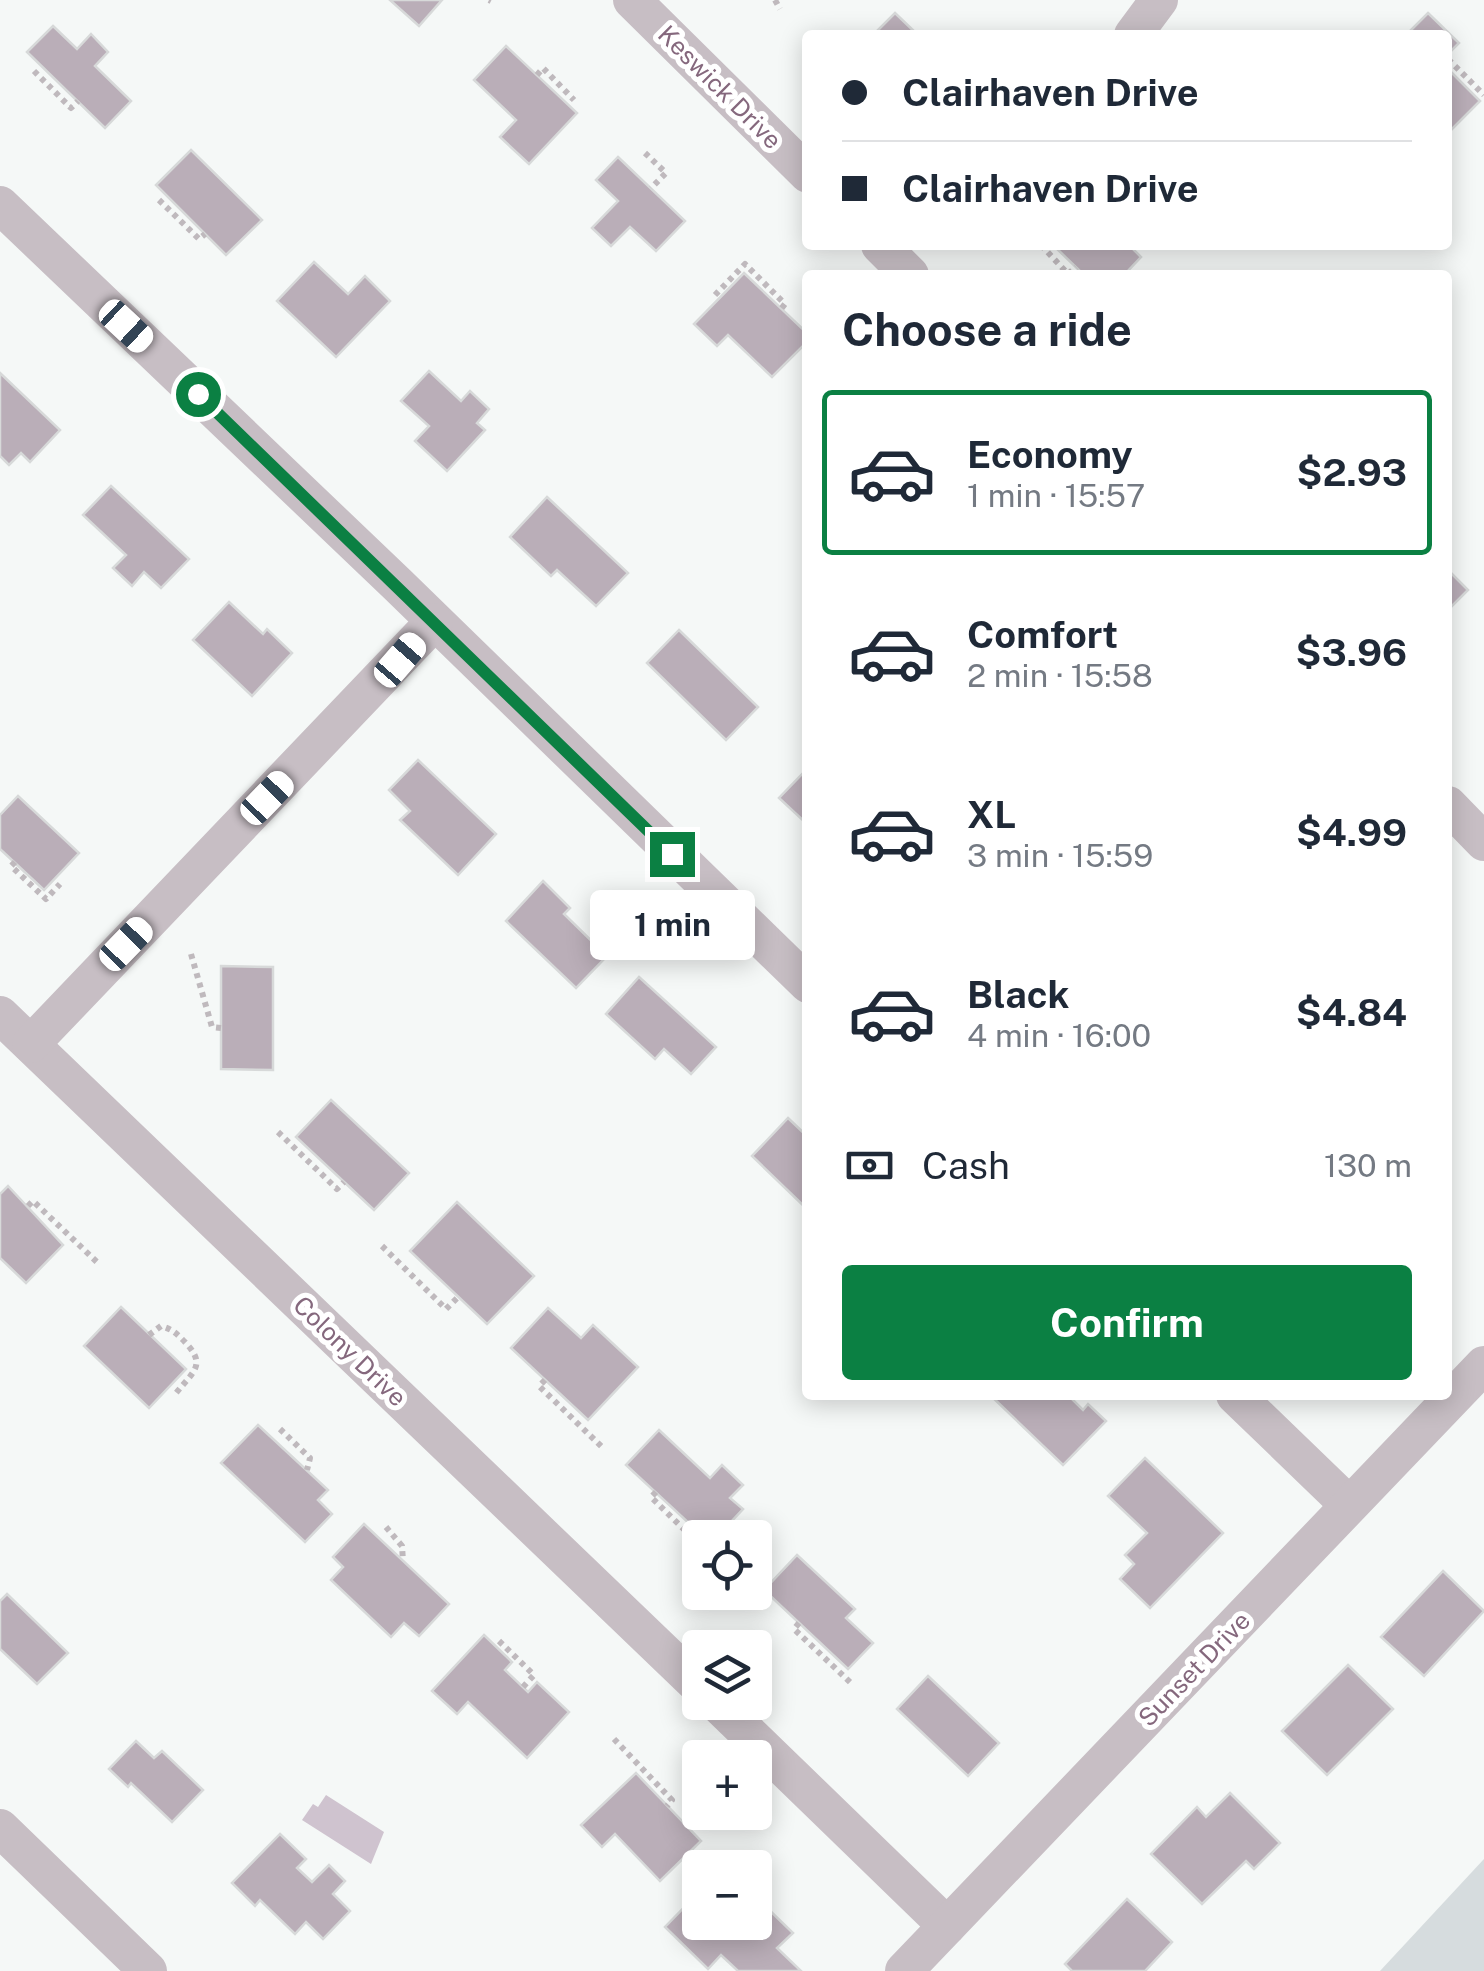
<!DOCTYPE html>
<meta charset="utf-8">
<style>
body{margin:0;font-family:"Public Sans",sans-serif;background:#f2f2f3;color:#1f2937;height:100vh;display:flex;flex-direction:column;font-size:38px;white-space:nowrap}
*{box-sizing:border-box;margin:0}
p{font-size:32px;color:#747a83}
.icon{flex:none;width:55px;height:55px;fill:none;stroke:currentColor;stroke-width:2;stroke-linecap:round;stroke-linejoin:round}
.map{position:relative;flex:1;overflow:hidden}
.sheet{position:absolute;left:802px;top:270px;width:650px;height:1130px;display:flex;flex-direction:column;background:#fff;border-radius:10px;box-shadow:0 5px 25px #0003}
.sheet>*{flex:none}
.hud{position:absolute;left:802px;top:30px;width:650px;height:220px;border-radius:10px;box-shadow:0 5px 25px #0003;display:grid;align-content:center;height:220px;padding:0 40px;background:#fff}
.tools{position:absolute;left:682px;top:1520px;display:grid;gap:20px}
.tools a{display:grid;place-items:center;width:90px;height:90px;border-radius:10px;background:#fff;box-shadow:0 5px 25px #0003;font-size:50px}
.end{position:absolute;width:45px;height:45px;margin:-22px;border:12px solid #0b8043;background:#fff;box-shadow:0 0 0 5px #fff}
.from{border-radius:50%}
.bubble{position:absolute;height:70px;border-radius:10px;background:#fff;box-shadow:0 5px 25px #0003;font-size:32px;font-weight:700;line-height:70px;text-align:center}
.car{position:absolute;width:30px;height:60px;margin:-30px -15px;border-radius:12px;box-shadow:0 0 8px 2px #0007;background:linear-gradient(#fff 24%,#345 0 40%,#fff 0 76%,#345 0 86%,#fff 0)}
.hud b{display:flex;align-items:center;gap:35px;height:95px;font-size:38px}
.hud b+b{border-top:2px solid #e0e1e3}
.hud i{width:25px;height:25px;background:#1f2937}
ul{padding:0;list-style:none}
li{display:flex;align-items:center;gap:30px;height:165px;margin:0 20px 15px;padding:0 20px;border:5px solid transparent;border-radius:10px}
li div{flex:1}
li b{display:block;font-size:38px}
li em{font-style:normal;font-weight:700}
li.on{border-color:#0b8043}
li>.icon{width:90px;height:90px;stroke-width:1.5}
h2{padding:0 40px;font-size:45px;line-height:120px}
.pay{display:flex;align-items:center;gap:25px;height:110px;padding:0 40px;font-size:38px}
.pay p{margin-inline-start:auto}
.button{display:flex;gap:20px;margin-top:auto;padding:20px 40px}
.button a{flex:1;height:115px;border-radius:10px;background:#0b8043;color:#fff;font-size:40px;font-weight:700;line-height:115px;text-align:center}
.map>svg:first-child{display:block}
.green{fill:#d6dcde}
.water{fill:#cfc3cf}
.building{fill:#baaeb8;stroke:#d7d9d9;stroke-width:2.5}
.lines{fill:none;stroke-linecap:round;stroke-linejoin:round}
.path{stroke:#bfb9bd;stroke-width:6;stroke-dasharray:5 5;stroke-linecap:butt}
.minor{stroke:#c7bec4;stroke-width:38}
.route{stroke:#0b8043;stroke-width:12}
.labels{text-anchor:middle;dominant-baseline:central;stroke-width:10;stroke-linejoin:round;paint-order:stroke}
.street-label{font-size:25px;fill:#85687d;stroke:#fff}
</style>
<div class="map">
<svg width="1484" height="1971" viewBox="0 0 1484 1971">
<rect width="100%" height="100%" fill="#f5f8f7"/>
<!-- green -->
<path class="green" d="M 1484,1859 L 1484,1971 L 1380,1971 Z"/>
<!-- water -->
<path class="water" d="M 326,1795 L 384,1832 L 371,1864 L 302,1820 L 313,1804 L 318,1807 Z"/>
<!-- building -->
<g class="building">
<path d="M 390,0 L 442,0 L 419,26 Z"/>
<path d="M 895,13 L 918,35 L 873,35 Z"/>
<path d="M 1428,13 L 1459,43 L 1448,54 L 1448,35 L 1406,35 Z"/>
<path d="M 53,26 L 77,49 L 91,34 L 108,52 L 95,66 L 131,101 L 105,128 L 27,52 Z"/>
<path d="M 506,46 L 577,113 L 529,164 L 500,137 L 516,120 L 474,80 Z"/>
<path d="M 1448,69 L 1480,101 L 1451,130 L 1448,126 Z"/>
<path d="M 191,150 L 262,220 L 226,255 L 156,185 Z"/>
<path d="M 618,157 L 685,221 L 656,251 L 630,227 L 611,246 L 592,228 L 618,201 L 596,180 Z"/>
<path d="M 1053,245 L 1129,245 L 1141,257 L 1124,275 L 1084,275 Z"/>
<path d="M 314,262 L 348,294 L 365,276 L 390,301 L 336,357 L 277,301 Z"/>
<path d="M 744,273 L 808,334 L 808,341 L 772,377 L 728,335 L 717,346 L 694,324 Z"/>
<path d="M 429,371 L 461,401 L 470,391 L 489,409 L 477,423 L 485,430 L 447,471 L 415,441 L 429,426 L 401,401 Z"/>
<path d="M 0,373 L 60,430 L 30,462 L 21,453 L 9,465 L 0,456 Z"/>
<path d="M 111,486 L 189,559 L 161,588 L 144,572 L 132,586 L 113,568 L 126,555 L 83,515 Z"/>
<path d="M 547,497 L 628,573 L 596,606 L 557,570 L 551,576 L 510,537 Z"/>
<path d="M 1448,570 L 1468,590 L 1448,610 Z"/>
<path d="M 229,602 L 263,634 L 267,629 L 292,653 L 252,696 L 193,640 Z"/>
<path d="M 679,630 L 758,707 L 726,740 L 647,663 Z"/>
<path d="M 418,760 L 496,834 L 458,875 L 400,820 L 410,811 L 389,790 Z"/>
<path d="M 807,769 L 808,770 L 808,825 L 779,798 Z"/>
<path d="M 18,796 L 79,853 L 44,890 L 0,849 L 0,815 Z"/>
<path d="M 543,881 L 570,908 L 564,914 L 607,956 L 576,988 L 506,921 Z"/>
<path d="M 221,966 L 273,967 L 273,1070 L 221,1069 Z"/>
<path d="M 639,977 L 716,1047 L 691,1074 L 664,1049 L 655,1059 L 606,1014 Z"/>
<path d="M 331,1100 L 409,1173 L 374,1210 L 296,1137 Z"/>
<path d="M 788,1118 L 808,1137 L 808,1210 L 752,1156 Z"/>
<path d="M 8,1186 L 63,1245 L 26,1283 L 0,1258 L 0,1194 Z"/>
<path d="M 457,1202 L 534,1276 L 487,1324 L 410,1251 Z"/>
<path d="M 121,1307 L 186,1369 L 149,1408 L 84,1346 Z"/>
<path d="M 548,1308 L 581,1338 L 593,1325 L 638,1367 L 588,1420 L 511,1348 Z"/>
<path d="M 990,1395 L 1068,1395 L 1083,1410 L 1088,1404 L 1106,1421 L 1063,1465 Z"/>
<path d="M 258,1425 L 328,1490 L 318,1500 L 332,1514 L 305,1542 L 221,1463 Z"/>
<path d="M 659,1430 L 710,1478 L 722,1465 L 743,1485 L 730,1498 L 743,1509 L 716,1538 L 705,1538 L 626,1465 Z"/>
<path d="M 1145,1458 L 1223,1533 L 1150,1608 L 1120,1579 L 1134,1564 L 1125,1555 L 1147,1533 L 1108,1496 Z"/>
<path d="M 364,1524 L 449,1604 L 419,1636 L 404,1623 L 391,1637 L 331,1580 L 343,1567 L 333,1557 Z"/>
<path d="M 797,1555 L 855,1609 L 846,1618 L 873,1643 L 848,1669 L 764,1590 Z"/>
<path d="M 1443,1571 L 1484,1611 L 1424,1676 L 1381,1637 Z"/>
<path d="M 7,1594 L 68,1653 L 37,1684 L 0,1649 L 0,1601 Z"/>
<path d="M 484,1635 L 512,1662 L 505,1670 L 528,1692 L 537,1682 L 569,1712 L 527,1758 L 468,1702 L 457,1714 L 432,1691 Z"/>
<path d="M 1348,1665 L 1393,1709 L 1327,1775 L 1282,1731 Z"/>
<path d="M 928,1676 L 999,1743 L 968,1776 L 897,1709 Z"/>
<path d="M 136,1741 L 154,1758 L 162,1751 L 203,1790 L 172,1822 L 131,1783 L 128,1787 L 109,1769 Z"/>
<path d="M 636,1773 L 701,1841 L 660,1881 L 615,1834 L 602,1847 L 581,1825 Z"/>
<path d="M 1230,1793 L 1280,1843 L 1254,1869 L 1246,1861 L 1202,1904 L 1151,1854 L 1197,1807 L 1206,1817 Z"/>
<path d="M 280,1834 L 306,1859 L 297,1868 L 312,1882 L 329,1865 L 345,1881 L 333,1894 L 350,1911 L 323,1939 L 306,1922 L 295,1934 L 260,1900 L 255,1906 L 232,1883 Z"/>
<path d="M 700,1891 L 700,1922 L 755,1922 L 755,1908 L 761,1902 L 793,1933 L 777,1948 L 801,1971 L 738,1971 L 721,1955 L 708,1969 L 665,1927 Z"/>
<path d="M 1127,1899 L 1172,1942 L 1145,1971 L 1072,1971 L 1065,1964 Z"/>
</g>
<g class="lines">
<!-- path -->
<g class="path">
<path d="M 489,0 L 491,1"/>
<path d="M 775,0 L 780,9"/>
<path d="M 1448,59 L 1484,95"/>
<path d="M 34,71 L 71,108 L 78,101"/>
<path d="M 537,75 L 543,68 L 574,100"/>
<path d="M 645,153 L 666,173 L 651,188"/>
<path d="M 159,200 L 199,239 L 205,234"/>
<path d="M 1041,245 L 1068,274 L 1076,267"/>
<path d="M 715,295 L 745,264 L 785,304 L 781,309"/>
<path d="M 15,862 L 11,866 L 46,899 L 60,884"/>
<path d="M 191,954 L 212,1027 L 221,1028"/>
<path d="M 278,1132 L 337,1189 L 344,1182"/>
<path d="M 28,1206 L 33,1201 L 99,1264"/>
<path d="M 382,1246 L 446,1309 L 458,1297"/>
<path d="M 149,1335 L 161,1326 C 171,1329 175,1332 182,1339 C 207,1364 196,1369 176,1393"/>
<path d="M 545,1380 L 539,1386 L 603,1448"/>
<path d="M 280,1429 L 310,1458 L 307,1470"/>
<path d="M 656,1492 L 651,1497 L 700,1545"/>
<path d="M 386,1527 L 402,1546 L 403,1561"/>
<path d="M 799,1623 L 794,1629 L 853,1685"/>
<path d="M 499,1641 L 534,1675 L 523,1687"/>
<path d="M 614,1739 L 672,1800 L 667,1806"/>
</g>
<!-- minor -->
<g class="minor">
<path d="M 632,0 L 808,174"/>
<path d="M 1133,35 L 1159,0"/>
<path d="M 0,205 L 397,584 L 808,984"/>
<path d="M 880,245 L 910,275"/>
<path d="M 1448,805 L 1484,842"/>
<path d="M 0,1015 L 700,1687"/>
<path d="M 31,1044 L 434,622"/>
<path d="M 1235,1395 L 1349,1505"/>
<path d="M 716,1702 L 947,1926"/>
<path d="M 0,1828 L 148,1971"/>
<path d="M 904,1971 L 1484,1365"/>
</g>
</g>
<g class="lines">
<!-- route -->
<path class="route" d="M 198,394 L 672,854"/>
</g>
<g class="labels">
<!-- street labels -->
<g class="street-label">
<text transform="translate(720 87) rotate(45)">Keswick Drive</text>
<text transform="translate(350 1351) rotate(44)">Colony Drive</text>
<text transform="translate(1194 1669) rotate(-46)">Sunset Drive</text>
</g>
</g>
</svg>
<div class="tools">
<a><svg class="icon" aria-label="locate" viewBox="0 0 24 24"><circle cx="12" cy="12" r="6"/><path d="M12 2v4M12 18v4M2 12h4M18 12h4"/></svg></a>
<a><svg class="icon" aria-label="layers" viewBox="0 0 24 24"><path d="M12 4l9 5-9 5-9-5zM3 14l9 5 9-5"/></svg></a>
<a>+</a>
<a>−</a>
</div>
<i class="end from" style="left:198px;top:394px"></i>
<i class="end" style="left:672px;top:854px"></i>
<div class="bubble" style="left:590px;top:890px;width:165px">1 min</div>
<i class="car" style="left:126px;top:326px;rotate:133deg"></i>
<i class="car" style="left:400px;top:660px;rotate:41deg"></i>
<i class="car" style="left:267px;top:798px;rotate:44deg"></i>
<i class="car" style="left:126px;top:944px;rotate:44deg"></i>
<div class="hud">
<b><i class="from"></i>Clairhaven Drive</b>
<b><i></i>Clairhaven Drive</b>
</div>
<section class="sheet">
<h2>Choose a ride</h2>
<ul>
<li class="on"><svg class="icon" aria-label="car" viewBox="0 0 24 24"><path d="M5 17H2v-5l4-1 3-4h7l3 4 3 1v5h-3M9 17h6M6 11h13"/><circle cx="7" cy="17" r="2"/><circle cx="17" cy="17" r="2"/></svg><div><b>Economy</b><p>1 min · 15:57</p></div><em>$2.93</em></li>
<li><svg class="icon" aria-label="car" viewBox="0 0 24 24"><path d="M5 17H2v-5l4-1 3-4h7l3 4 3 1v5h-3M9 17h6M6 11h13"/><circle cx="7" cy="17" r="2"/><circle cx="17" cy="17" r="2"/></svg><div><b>Comfort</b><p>2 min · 15:58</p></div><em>$3.96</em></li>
<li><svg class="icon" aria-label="car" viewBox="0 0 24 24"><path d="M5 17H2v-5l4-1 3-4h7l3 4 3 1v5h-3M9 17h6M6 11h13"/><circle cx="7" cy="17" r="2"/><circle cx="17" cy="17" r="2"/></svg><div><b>XL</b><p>3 min · 15:59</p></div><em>$4.99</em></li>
<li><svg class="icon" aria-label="car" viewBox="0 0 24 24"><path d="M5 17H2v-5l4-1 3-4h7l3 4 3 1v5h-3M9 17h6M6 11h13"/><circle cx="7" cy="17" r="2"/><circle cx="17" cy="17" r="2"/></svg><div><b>Black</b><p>4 min · 16:00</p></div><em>$4.84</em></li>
</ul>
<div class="pay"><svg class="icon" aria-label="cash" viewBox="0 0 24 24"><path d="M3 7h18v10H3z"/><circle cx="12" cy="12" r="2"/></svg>Cash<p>130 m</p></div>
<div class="button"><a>Confirm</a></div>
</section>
</div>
